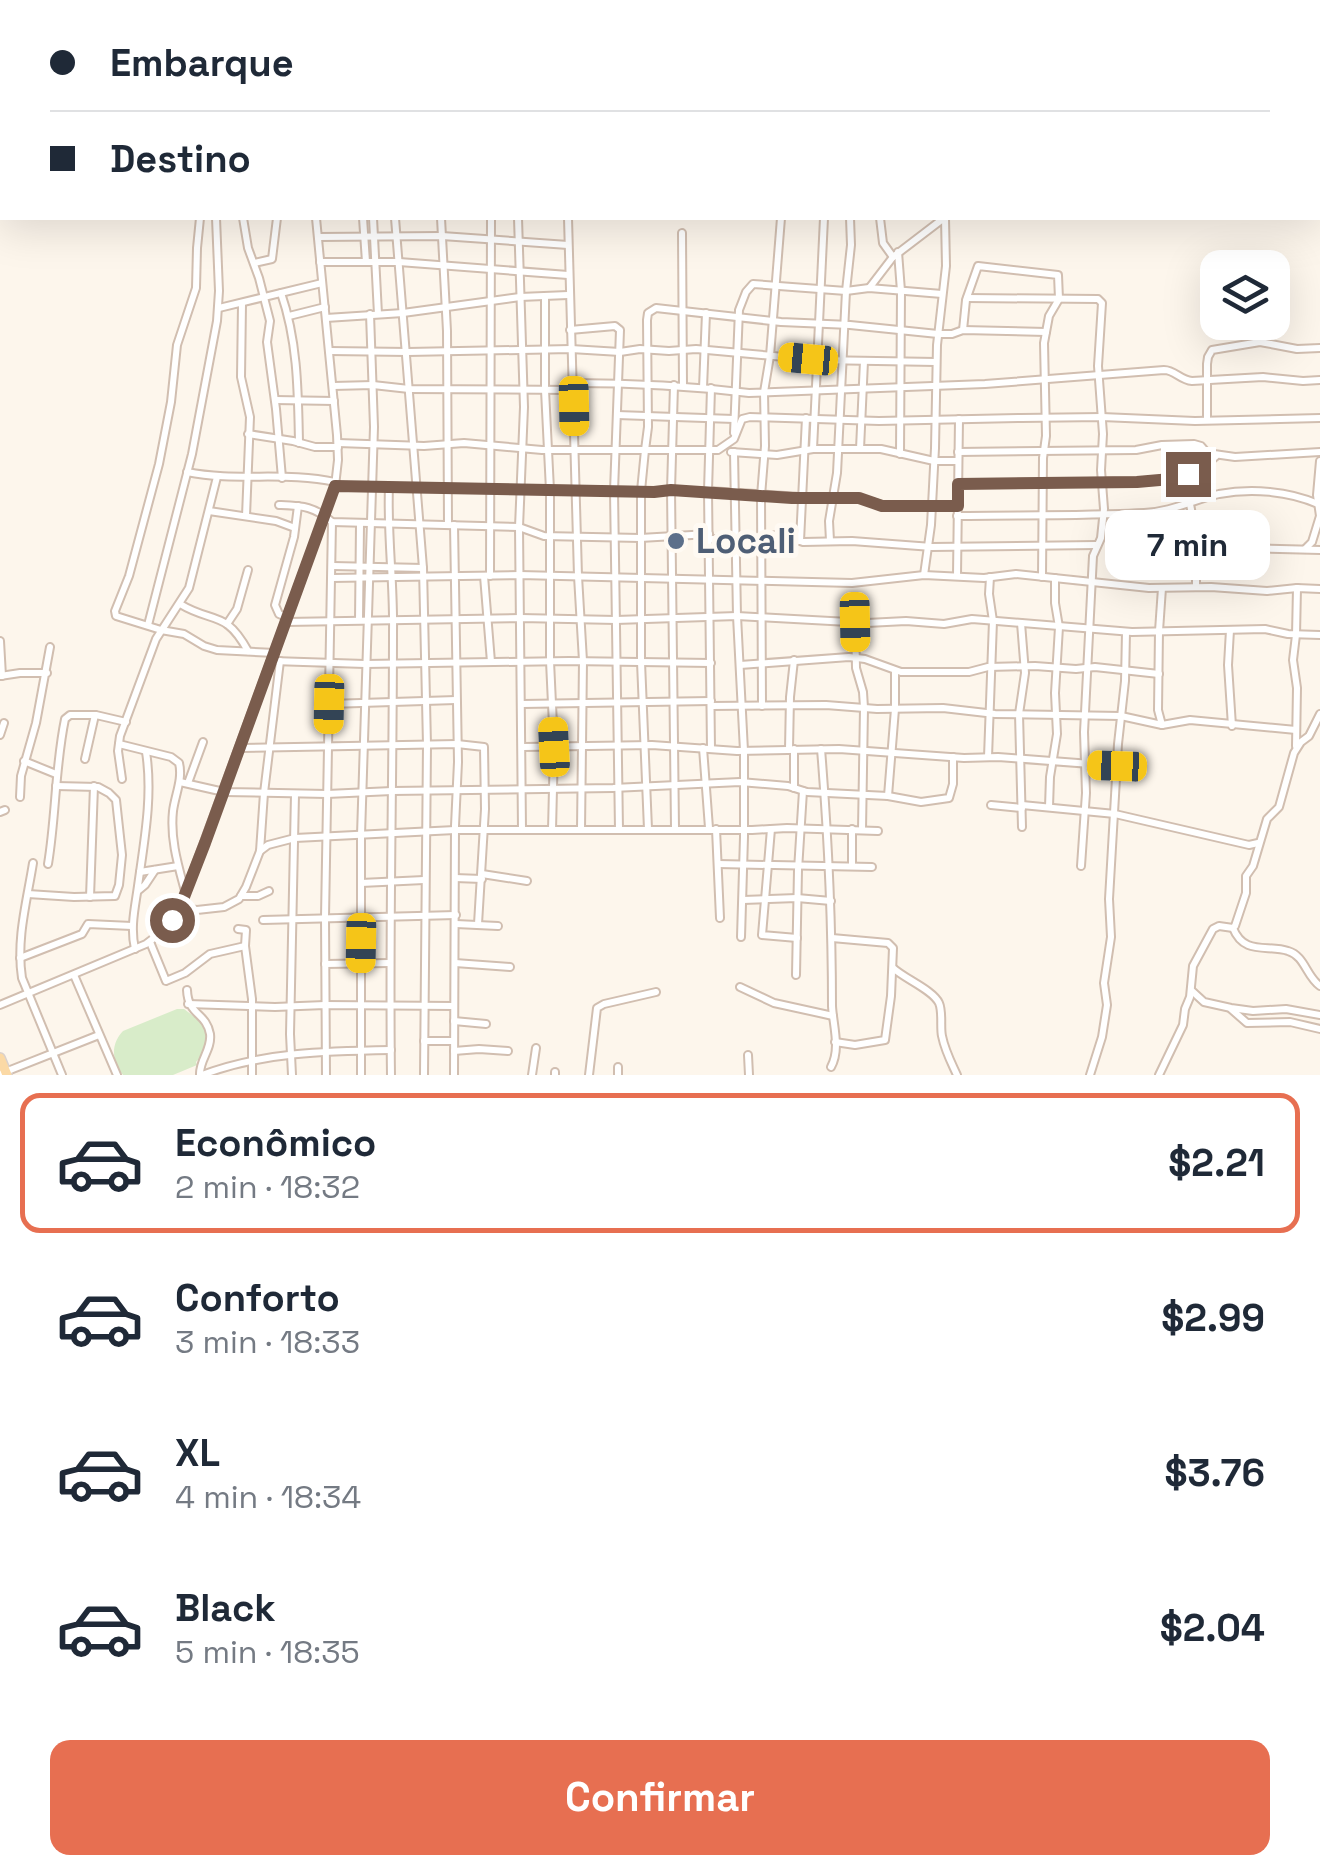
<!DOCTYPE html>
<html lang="pt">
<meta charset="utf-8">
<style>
body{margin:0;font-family:"Space Grotesk",sans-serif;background:#f2f2f3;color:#1f2937;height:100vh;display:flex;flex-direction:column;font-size:38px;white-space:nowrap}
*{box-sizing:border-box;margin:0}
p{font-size:32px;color:#747a83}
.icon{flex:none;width:55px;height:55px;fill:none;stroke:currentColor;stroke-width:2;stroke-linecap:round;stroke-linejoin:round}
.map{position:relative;height:1075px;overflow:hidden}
.sheet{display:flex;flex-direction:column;background:#fff;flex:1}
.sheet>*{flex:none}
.top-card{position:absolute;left:0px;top:0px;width:1320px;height:220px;box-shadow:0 10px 40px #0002;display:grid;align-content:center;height:220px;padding:0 50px;background:#fff}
.tools{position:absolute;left:1200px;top:250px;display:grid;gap:20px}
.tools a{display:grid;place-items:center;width:90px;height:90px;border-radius:20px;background:#fff;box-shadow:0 10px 40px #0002;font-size:50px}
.end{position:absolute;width:45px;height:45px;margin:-22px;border:12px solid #7a5c4d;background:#fff;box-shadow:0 0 0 5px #fff}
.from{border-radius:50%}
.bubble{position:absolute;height:70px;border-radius:20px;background:#fff;box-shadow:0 10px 40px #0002;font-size:32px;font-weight:700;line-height:70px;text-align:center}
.car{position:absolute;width:30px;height:60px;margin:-30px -15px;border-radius:12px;box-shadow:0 0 8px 2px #0007;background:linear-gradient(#f5c518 24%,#345 0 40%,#f5c518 0 76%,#345 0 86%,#f5c518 0)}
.top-card b{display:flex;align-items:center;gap:35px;height:95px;font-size:38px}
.top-card b+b{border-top:2px solid #e0e1e3}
.top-card i{width:25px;height:25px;background:#1f2937}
ul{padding:18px 0 0;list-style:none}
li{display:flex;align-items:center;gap:30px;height:140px;margin:0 20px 15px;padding:0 30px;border:5px solid transparent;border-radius:20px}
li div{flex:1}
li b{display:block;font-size:38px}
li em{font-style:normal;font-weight:700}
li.on{border-color:#e76f51}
li>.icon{width:90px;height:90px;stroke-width:1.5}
.cta{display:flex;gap:20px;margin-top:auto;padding:20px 50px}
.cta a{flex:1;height:115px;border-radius:20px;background:#e76f51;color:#fff;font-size:40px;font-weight:700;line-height:115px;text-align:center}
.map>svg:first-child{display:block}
.green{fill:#d8ecc9}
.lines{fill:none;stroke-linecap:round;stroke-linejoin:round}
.minor-casing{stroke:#d1beb0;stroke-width:10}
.major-casing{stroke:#dad1cd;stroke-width:12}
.minor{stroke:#fff;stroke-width:6}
.major{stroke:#fbd9a5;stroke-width:9}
.route{stroke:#7a5c4d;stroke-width:12}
.service-dot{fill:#5c6f8a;stroke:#fffaf3;stroke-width:4}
.labels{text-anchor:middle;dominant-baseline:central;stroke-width:10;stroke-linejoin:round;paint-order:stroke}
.service-label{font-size:35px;font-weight:bold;fill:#4e5e75;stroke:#fffaf3;text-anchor:start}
</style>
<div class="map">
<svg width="1320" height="1075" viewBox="0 0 1320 1075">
<rect width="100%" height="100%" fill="#fdf6ec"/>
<!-- green -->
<path class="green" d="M 177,1009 L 184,1009 L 204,1024 C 209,1038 207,1051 196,1062 L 197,1065 L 173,1075 L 123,1075 C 112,1061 110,1045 123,1031 Z"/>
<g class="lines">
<defs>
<g id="minor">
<path d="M 258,0 L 259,2"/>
<path d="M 289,0 L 289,2"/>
<path d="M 328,0 L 328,2"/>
<path d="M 349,0 L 350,2"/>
<path d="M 374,0 L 374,2"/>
<path d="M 430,0 L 430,2"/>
<path d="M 484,0 L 484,2"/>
<path d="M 561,0 L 561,2"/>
<path d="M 529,2 L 529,0"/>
<path d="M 735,2 L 739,0"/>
<path d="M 875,2 L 875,0"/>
<path d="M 971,2 L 973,0"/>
<path d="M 200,218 L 197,248 L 196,288 L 177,345 L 171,402 L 159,464 L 129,576 L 115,611 L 116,616 L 161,630 L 184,634 L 204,646 L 217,650 L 275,653"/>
<path d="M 243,218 L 248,248 L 259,278 L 270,321 L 267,342 L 276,409 L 282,478"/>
<path d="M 363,218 L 366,262"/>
<path d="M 373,218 L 378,314"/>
<path d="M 395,218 L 423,568 L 427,745 L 424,1075"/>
<path d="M 441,218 L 447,331 L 448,525"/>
<path d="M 518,218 L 524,407 L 519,527 L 522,830"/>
<path d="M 568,218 L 578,576 L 583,661 L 581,830"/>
<path d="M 880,218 L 883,243 L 893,257"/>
<path d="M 682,233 L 683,386"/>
<path d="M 318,237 L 442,236 L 568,245"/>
<path d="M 898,252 L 901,291 L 900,454"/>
<path d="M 320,262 L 399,262 L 568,275"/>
<path d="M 254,263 L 272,259 L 277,218"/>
<path d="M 870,287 L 893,257 L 944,218"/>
<path d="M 281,293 C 298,342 298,393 299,443"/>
<path d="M 545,296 L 545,390 L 550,490 L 550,661 L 554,747 L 552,830"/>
<path d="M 967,298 L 1098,299 L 1102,303 L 1098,366 L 1103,434 L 1101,470 L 1104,509 L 1101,538 L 1093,556 L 1084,732 L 1086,793 L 1081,866"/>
<path d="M 242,304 L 241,377 L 250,417 L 246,516"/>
<path d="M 219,308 L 322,283"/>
<path d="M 289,316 L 325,307"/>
<path d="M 326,318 L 403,313 L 520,297 L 568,295"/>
<path d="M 570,330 L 615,326 L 620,330 L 614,491 L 619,830"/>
<path d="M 963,330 L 966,300 L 978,266 L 1058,275 L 1059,299 L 1049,316 L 1044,343 L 1046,436 L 1043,458 L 1042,577"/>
<path d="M 329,351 L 408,352 L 571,349 L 620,352 L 640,349 L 669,351 L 696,349 L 818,360 L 936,362"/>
<path d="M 573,383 C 632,383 690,386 749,393 L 985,384 L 1164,370 C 1175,370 1180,380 1192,381 L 1263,377 L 1303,381 L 1320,380"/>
<path d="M 674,385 L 671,490 L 675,828"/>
<path d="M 333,386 L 373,385 L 409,389 L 572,390"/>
<path d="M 703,388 L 706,313"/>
<path d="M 275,400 L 334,401"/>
<path d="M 617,415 L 734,419"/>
<path d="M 1207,419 L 1207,364 L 1208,357 L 1212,350 L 1260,342 L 1297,349 L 1320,348"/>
<path d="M 734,433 L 739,310 L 746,292 L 753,284 L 846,291 L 869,288 L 942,294"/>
<path d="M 248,434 L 293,441 L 315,447 L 338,447"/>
<path d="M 338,443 L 424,446 L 464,443 L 542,450 L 645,450 L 648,427 L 647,320 L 648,313 L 656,308 L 781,322 L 850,325 L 938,334 L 952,334 L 963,330 L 1046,332"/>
<path d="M 813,449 L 824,218"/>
<path d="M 860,449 L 864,361"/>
<path d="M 731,452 L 777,455 L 813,449 L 881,449 L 934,461 L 958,461"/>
<path d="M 734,452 L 737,616 L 744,751 L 744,837 L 741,937"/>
<path d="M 958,452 L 1136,450 L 1162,445 L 1194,444 L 1201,446 L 1207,453 L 1235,457 L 1320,452"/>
<path d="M 187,472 C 236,482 287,471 335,482"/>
<path d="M 958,484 L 1156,481 C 1178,478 1199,472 1216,456"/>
<path d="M 335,486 L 641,491 L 645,450 L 718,450 L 734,439 L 742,419 L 750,417 L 879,421 L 1021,418 L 1102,417 L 1195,421 L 1320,418"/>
<path d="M 389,487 C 387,535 394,583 393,632 C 393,779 389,927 391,1075"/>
<path d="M 1190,504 L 1196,536 L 1196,587"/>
<path d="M 279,505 C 303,506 314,506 332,522 L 519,527 L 544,536 L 640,538 L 709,534"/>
<path d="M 209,511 L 276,521 L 295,528"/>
<path d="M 957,516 C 1019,515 1082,516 1144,513 C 1171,512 1193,500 1219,494 C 1251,488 1289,491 1318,504"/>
<path d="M 1195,525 L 1223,538 L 1237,548 L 1320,550"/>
<path d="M 709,539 L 754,540 L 780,534 L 803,542 L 852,541 L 932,547 L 1097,545"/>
<path d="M 800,541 L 806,418"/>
<path d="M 830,541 L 829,521 L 837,473 L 846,291 L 851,245 L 850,218"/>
<path d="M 1305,549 L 1312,542 L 1320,516 L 1317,495 L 1320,461"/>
<path d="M 333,566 L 423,568"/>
<path d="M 924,575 L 931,525 L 935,448 L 937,345 L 946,266 L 945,218"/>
<path d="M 484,576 L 491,662"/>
<path d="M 490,576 L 491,218"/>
<path d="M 957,576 L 959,419"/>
<path d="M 332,578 L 520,575 L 852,583 L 924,575 L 984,578 L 1016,574 L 1149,588 L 1211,587 L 1267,591 L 1297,588 L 1320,589"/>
<path d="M 180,604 C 213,624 225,609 248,651"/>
<path d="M 288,618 L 279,614 L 275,605 L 294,537 L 298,506"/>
<path d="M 359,620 L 360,524"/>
<path d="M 286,622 L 521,618 L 616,620 L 737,616 L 867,623 L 906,621 L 944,624 L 972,619 L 1132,632 L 1265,629 L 1288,634 L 1320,635"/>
<path d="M 855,622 L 856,668 L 863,692 L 864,708 L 862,830"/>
<path d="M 1021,623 L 1025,673 L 1019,714 L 1022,827"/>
<path d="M 227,624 L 237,609 L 248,570"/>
<path d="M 148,625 L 192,454 L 217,321 L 219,291 L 216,218"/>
<path d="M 1230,630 L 1228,665 L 1232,726"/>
<path d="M 0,641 L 2,676"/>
<path d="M 273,661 L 365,664 L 569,661 L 711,663"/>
<path d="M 740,665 L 849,657 L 865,659 L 901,672 L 969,672 L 988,667 L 1035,666 L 1076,669 L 1095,667 L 1159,674"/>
<path d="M 0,676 L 20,673 L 47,673"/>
<path d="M 329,704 L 456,700"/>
<path d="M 522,704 L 711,701"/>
<path d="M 711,706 L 826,705 L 877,709 L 943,708 L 995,714 L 1121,716 L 1162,725 L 1190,720 L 1296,730"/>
<path d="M 762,706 L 761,496 L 765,446 L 764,392 L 770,356 L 781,218"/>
<path d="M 1162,725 L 1158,710 L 1159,631 L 1162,588"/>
<path d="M 0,735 L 4,723"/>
<path d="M 119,744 L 171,757 L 179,763 C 183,779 175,795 173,811 C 170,839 178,865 185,891"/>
<path d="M 1296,746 L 1297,688 L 1293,660 L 1296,635 L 1297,588"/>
<path d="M 523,747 L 652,745 L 737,751 L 839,749 L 964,758 L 998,757 L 1117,766"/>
<path d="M 240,748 L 457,744 L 484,747 L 485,809 L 478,924"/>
<path d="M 703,748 L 709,828"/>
<path d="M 711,749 L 708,491 L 711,388"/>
<path d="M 789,749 L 790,697 L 794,660"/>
<path d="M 821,749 C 828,835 832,920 832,1006 C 833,1025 841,1049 831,1067"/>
<path d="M 988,757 L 993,621 L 989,594 L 990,577"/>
<path d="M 85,759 L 95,715"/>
<path d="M 24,761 L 56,774"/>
<path d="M 122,779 L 118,751 L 120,736 L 156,639 L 189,588 L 217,477"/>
<path d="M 180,782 L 224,792 L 327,794 L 392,791 L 613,788 L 740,782 L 788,786 L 807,792 L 888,796 L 921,802 L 949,798 L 953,784 L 953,757"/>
<path d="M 188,783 L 203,742"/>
<path d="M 794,788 L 794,749"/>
<path d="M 888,796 L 895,709 L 895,671"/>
<path d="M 20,797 L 21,776 L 36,723 L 50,647"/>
<path d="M 991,805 L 1022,808"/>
<path d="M 1022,805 L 1115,814 L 1249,845 L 1258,843"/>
<path d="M 1049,807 L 1050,777 L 1057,734 L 1055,693 L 1059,627 L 1055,603 L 1055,578"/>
<path d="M 0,812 L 5,810"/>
<path d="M 648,829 L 641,662 L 641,491 L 708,491 L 833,499 L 859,498 L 882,505 L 958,506"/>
<path d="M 716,829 L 720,918"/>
<path d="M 771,829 L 762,935 L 797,938"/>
<path d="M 852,829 L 852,866"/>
<path d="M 260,851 L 268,845 L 295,838 L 455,830 L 752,830 L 787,828 L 878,831"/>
<path d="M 33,863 C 27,901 16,939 22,978 L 62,1075"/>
<path d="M 48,864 C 56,816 55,767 65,719 L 70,715 L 96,715 L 126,722"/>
<path d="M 718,864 L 872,867"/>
<path d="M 140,872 L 178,866"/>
<path d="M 482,874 L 527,881"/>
<path d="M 455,878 L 482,879"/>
<path d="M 361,883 L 424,880"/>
<path d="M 139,890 L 145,885 L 155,870"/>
<path d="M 28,894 L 74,897 L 115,896 L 119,885 L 122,855 L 116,800 L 109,793 L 98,787 L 56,786"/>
<path d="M 241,896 L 258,896 L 269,891"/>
<path d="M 90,897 L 94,786"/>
<path d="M 743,900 L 797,898 L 831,901"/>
<path d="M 179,908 L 197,910 L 224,907 L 239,899 L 246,887 L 260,851 L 264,793 L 280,661"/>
<path d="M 263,920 L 456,915"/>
<path d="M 456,924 L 498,926"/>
<path d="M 1233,928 C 1244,956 1268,944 1288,951 C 1305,956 1306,976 1320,986"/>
<path d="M 238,929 L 246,930 L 245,946 L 252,999 L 252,1075"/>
<path d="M 832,938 L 888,943 L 893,948 L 891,996 L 885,1040 L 855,1045 L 835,1042"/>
<path d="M 150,942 L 166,981 L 185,973 L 210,954 L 245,946"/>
<path d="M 135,949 C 130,927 135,908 138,886 C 144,842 153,796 146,752"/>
<path d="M 20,958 L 82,934 L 88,924 L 132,926"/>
<path d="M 455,963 L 510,967"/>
<path d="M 325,964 L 390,963"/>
<path d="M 893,968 C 905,979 933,990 939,1003 C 943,1012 940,1027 942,1036 C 945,1051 951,1062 957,1075"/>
<path d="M 74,975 L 117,1075"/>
<path d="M 796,975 L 798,870 L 803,791"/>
<path d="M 740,987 L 774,1003 L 833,1016"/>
<path d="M 187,990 C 188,1016 206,1012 210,1034 C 212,1050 199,1060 200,1075"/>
<path d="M 1192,991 L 1204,1002 L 1231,1008 L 1253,1011 L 1286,1009 L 1320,1015"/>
<path d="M 188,1004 L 275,1007 L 325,1005 L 454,1006"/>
<path d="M 0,1005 L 146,944 C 163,932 172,920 182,902 L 335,486 L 338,460 L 337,435 L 316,218"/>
<path d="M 1231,1009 L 1247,1023 L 1290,1022 L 1320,1029"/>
<path d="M 454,1021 L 486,1024"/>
<path d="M 424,1041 L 454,1041"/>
<path d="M 454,1051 L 479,1049 L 508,1051"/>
<path d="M 748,1055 L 749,1075"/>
<path d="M 0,1074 L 99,1035"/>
<path d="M 202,1075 C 263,1052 326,1051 391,1050"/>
<path d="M 292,1075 L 290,1034 L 295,794"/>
<path d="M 326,1075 L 325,917 L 332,522"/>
<path d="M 361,1075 L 361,835 L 374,427 L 370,314"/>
<path d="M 454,1075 L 455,826 L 458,762 L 454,525"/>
<path d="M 532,1075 L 536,1048"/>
<path d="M 555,1075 L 555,1072"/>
<path d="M 589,1075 L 597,1008 L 604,1004 L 656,992"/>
<path d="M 618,1075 L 618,1067"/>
<path d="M 1090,1075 L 1102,1037 L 1107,1005 L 1104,983 L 1111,937 L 1109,899 L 1118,744 L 1125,681 L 1126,632"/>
<path d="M 1159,1075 L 1183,1025 L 1185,1009 L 1190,997 L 1193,966 L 1213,929 L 1219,926 L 1233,928 L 1235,926 L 1246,893 L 1246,876 L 1253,866 L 1267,819 L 1279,807 L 1294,753 L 1301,742 L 1309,736 L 1320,714"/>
</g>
<path id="major" d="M 0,1058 L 7,1075"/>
</defs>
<!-- minor casing -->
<use href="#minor" class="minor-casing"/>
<!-- major casing -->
<use href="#major" class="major-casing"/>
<!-- minor -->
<use href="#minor" class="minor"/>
<!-- major -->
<use href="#major" class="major"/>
</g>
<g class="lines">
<!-- route -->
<path class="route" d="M 172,920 L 182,902 L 205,843 L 335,486 L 654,492 L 671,490 L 792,498 L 859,498 L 882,506 L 958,506 L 958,484 L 1137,482 L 1171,479 L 1188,474"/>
</g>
<!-- markers -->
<circle class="service-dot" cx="676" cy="541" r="10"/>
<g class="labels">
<!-- service labels -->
<g class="service-label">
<text x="696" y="541">Locali</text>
</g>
</g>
</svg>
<div class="tools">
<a><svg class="icon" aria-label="layers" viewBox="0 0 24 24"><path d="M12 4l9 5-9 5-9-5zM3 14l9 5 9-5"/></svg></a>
</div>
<i class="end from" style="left:172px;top:920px"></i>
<i class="end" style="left:1188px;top:474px"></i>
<div class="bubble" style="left:1105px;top:510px;width:165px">7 min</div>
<i class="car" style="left:808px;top:359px;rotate:275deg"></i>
<i class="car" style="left:574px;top:406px;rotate:179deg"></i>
<i class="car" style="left:855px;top:622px;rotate:179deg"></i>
<i class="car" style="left:329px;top:704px;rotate:181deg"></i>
<i class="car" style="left:554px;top:747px;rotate:357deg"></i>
<i class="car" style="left:1117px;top:766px;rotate:272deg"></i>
<i class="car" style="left:361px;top:943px;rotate:181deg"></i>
<div class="top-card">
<b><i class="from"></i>Embarque</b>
<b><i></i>Destino</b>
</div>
</div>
<section class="sheet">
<ul>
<li class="on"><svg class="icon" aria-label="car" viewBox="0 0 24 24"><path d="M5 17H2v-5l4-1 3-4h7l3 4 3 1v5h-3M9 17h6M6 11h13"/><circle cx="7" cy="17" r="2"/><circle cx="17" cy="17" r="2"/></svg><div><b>Econômico</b><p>2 min · 18:32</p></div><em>$2.21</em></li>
<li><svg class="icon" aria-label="car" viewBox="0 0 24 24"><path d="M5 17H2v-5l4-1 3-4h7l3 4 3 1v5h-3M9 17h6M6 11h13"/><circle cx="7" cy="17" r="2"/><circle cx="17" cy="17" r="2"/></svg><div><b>Conforto</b><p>3 min · 18:33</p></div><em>$2.99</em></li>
<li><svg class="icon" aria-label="car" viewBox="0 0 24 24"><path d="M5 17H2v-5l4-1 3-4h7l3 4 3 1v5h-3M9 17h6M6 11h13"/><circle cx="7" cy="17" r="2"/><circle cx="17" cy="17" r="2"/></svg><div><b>XL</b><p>4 min · 18:34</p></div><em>$3.76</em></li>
<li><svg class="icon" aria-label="car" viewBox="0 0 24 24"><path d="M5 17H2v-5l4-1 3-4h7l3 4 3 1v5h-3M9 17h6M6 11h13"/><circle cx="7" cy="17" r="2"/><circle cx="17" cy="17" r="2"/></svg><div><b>Black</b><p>5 min · 18:35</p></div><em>$2.04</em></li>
</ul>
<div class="cta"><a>Confirmar</a></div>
</section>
